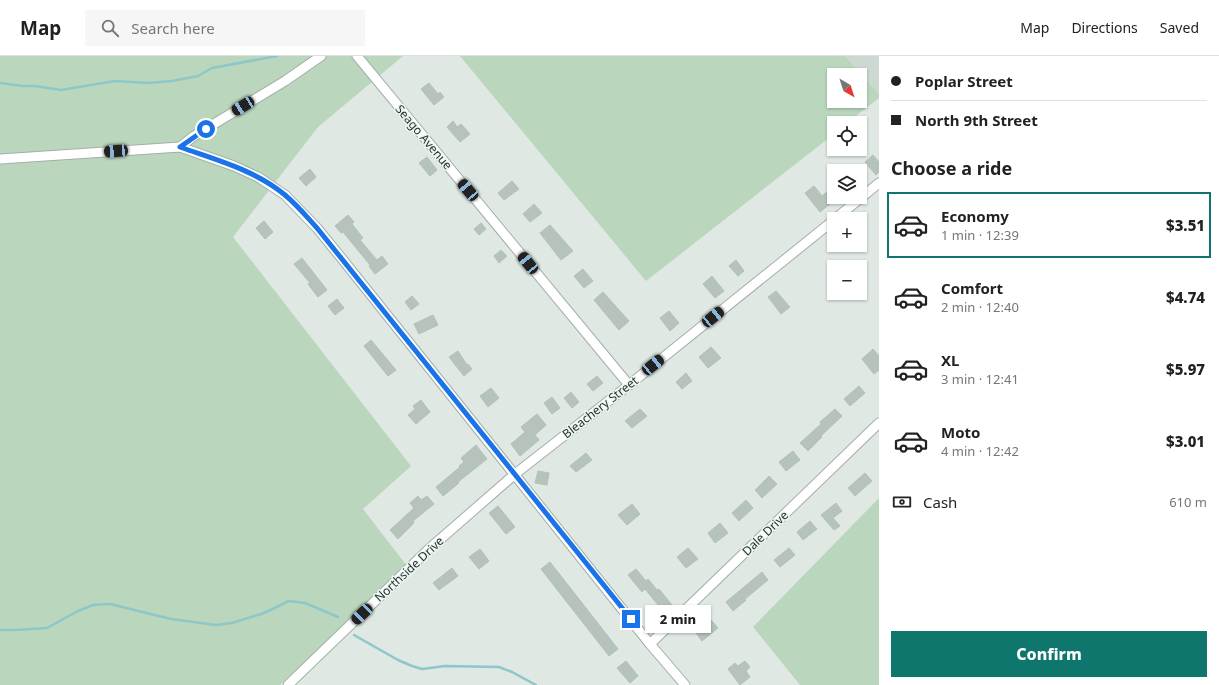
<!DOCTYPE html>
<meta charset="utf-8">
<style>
body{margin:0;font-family:"Noto Sans",sans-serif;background:#f6f6f6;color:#222;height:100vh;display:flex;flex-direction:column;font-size:15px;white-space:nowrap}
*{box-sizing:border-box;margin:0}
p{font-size:13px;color:#767676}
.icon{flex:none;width:22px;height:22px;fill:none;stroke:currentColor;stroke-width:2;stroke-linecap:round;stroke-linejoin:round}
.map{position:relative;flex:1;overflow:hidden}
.side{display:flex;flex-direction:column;background:#fff;width:340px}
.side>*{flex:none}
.banner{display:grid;align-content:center;height:88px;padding:0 12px;background:#fff}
.needle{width:26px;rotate:141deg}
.controls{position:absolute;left:827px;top:12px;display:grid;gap:8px}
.controls a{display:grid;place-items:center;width:40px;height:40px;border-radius:0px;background:#fff;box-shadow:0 1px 3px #0004;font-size:20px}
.end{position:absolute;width:18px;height:18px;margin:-9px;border:5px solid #1a73e8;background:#fff;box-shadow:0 0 0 2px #fff}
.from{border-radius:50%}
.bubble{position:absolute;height:28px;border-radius:0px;background:#fff;box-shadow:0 1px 3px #0004;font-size:13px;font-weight:800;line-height:28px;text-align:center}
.car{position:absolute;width:12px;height:24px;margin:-12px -6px;border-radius:5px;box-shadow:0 0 3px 1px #0007;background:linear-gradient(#222 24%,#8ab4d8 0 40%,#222 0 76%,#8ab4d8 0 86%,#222 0)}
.banner b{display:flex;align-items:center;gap:14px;height:38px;font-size:15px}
.banner b+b{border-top:1px solid #e0e0e0}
.banner i{width:10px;height:10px;background:#222}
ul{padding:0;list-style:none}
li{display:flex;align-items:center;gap:12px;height:66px;margin:0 8px 6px;padding:0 4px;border:2px solid transparent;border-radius:0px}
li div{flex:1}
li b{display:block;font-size:15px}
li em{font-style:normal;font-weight:800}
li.selected{border-color:#0f766e}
li>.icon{width:36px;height:36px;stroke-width:1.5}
h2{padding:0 12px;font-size:18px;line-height:48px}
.pay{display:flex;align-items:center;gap:10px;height:44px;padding:0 12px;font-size:15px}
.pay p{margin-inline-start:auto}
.primary-button{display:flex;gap:8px;margin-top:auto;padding:8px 12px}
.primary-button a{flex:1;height:46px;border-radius:0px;background:#0f766e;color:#fff;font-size:16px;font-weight:800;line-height:46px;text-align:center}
header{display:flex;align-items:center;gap:24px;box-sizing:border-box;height:56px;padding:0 20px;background:#fff;border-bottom:1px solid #e0e0e0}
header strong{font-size:19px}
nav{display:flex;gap:22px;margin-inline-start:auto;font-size:14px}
.search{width:280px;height:36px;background:#f6f6f6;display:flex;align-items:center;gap:10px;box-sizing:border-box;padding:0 14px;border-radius:0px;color:#767676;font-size:15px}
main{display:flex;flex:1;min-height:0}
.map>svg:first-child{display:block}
.built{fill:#cdd8d2}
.green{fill:#bad7be;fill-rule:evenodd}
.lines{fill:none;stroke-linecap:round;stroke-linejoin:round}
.stream{stroke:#8dc7c8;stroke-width:2.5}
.building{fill:#b5c3bb;stroke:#b2c1b9}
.street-casing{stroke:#a3afa9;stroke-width:11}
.street{stroke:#fff;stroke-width:9}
.route{stroke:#1a73e8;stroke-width:5}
.labels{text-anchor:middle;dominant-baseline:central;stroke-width:3;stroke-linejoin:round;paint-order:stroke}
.street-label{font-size:12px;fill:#22362e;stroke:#eff6f1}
</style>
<header>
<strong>Map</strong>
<div class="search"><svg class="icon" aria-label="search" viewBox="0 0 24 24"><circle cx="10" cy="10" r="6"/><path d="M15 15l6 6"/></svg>Search here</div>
<nav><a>Map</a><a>Directions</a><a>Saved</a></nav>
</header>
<main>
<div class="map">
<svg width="879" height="629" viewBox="0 0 879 629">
<rect width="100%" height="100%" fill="#dfe8e3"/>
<!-- built -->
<path class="built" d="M 845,0 L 879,0 L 879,38 Z"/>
<!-- green -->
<g class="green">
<path d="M 0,0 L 403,0 L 318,71 L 233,181 L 411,410 L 363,453 L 407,510 L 280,629 L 0,629 Z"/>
<path d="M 460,0 L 845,0 L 879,38 L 879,42 L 847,67 L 834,67 L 834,78 L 646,225 ZM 834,19 L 860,19 L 860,45 L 834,45 Z"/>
<path d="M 879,442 L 879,629 L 800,629 L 753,571 Z"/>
</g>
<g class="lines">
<!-- stream -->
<g class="stream">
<path d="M 0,27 L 22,30 L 35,30 L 61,34 L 115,25 L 147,27 L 172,25 L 198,20 L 212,12 L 277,0"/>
<path d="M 0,574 L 16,574 L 47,572 L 78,555 L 93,549 L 110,548 L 171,563 L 216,569 L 232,567 L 264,557 L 289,545 L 305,547 L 338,561"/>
<path d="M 354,579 L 398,604 L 412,610 L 422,613 L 445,610 L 499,611 L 512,616 L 536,629"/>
</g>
</g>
<!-- building -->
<g class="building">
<path d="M 429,27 L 438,38 L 440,36 L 444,41 L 434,49 L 421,33 Z"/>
<path d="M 453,65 L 457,71 L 461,68 L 470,78 L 460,86 L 447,71 Z"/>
<path d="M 873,99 L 879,106 L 879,116 L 876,119 L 865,106 Z"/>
<path d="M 427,101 L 437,114 L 430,120 L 419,107 Z"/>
<path d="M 310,113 L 316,121 L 306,130 L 299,122 Z"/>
<path d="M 512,125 L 519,133 L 504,144 L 498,137 Z"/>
<path d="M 814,130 L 822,140 L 829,134 L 836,143 L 820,156 L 805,137 Z"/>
<path d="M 534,148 L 542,157 L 530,166 L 523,158 Z"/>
<path d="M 348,159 L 354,166 L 352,168 L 363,182 L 360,184 L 377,204 L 382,200 L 388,208 L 375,218 L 369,210 L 370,209 L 343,176 L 341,177 L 335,170 Z"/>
<path d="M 264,165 L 273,176 L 265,183 L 256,172 Z"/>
<path d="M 481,167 L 486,173 L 479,179 L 474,173 Z"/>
<path d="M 550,169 L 573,195 L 561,204 L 540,177 Z"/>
<path d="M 501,194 L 507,200 L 499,207 L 494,200 Z"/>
<path d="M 302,202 L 327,234 L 318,241 L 308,228 L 310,227 L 294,208 Z"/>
<path d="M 736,204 L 744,215 L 738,220 L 729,210 Z"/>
<path d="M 583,213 L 593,225 L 584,232 L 574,220 Z"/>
<path d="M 712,220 L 724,235 L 715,242 L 703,228 Z"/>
<path d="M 776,235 L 790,251 L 781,258 L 768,241 Z"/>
<path d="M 603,236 L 629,265 L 619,274 L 594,244 Z"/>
<path d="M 412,240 L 419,248 L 411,254 L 405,246 Z"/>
<path d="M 337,243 L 344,252 L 335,259 L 328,250 Z"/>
<path d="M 669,255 L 679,267 L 670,275 L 660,262 Z"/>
<path d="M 433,259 L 438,269 L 419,278 L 414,268 Z"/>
<path d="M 371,284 L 396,314 L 388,320 L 364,290 Z"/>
<path d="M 711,291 L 721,302 L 708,312 L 699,301 Z"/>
<path d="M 873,293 L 879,300 L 879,314 L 874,318 L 862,303 Z"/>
<path d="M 458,295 L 467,309 L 468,308 L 472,313 L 464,320 L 456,310 L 449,301 Z"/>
<path d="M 686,317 L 692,325 L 682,333 L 676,326 Z"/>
<path d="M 597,320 L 603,327 L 593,335 L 587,328 Z"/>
<path d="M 859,330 L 865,337 L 850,350 L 844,343 Z"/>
<path d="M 491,332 L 499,342 L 488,351 L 480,340 Z"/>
<path d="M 571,336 L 579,346 L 572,352 L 564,342 Z"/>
<path d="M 552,341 L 560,352 L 552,358 L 544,347 Z"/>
<path d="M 421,344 L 430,356 L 416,368 L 408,359 L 415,353 L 413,350 Z"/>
<path d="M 640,353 L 647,360 L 632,372 L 625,365 Z"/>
<path d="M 835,353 L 842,360 L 821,380 L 822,381 L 808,395 L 800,387 L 821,368 L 820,366 Z"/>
<path d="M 537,358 L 546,369 L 535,379 L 539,384 L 520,400 L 511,388 L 525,376 L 521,371 Z"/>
<path d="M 476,389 L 487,403 L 458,426 L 459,427 L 443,440 L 436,431 L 460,411 L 459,410 L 464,406 L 461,402 Z"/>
<path d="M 793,395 L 800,404 L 786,415 L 779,406 Z"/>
<path d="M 586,397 L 592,404 L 576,416 L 570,410 Z"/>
<path d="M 538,415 L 549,417 L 547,429 L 535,427 Z"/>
<path d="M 865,417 L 872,425 L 855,440 L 848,432 Z"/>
<path d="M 769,420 L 777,428 L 762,442 L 755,434 Z"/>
<path d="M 418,440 L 421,444 L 427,440 L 434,448 L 413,465 L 414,467 L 398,483 L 390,474 L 414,452 L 410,447 Z"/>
<path d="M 746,444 L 753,452 L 739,465 L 732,457 Z"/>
<path d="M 836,447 L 842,455 L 833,462 L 840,470 L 834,474 L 821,459 Z"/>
<path d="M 632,448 L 640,458 L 627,469 L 618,459 Z"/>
<path d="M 498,450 L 515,471 L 506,478 L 489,457 Z"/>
<path d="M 810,465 L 817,473 L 803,484 L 797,476 Z"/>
<path d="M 720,467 L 728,477 L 715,487 L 708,477 Z"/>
<path d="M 688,492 L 698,503 L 686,512 L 677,501 Z"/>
<path d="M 789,492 L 795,499 L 780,511 L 774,504 Z"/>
<path d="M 480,493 L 489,505 L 479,513 L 469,501 Z"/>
<path d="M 550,506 L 618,593 L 609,600 L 541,513 Z"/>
<path d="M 452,512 L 458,520 L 439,534 L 433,527 Z"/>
<path d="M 636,513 L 646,525 L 648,523 L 657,534 L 659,533 L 672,549 L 663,555 L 645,533 L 642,536 L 628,519 Z"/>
<path d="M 762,516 L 768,524 L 745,543 L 746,544 L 733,555 L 726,546 Z"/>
<path d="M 711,564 L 718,572 L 702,585 L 696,577 Z"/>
<path d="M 626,605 L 638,620 L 630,627 L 617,612 Z"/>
<path d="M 745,605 L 750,611 L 746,615 L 750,621 L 740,629 L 728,613 L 735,607 L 738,610 Z"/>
</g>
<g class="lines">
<defs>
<g id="street">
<path d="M 357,0 L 629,329"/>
<path d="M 180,91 L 194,80 L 285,25 L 321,0"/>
<path d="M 0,103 L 180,91 L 234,110 L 258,121 L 285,139 L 317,172 L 343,204 L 650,588 L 685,629"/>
<path d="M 835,163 L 879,127"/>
<path d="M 650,588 L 879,367"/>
<path d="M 288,629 L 429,493 L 515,418 L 629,329 L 834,164"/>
</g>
</defs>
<!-- street casing -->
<use href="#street" class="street-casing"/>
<!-- street -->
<use href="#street" class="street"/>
</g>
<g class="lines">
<!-- route -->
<path class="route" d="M 206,73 L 180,91 C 216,104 255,114 285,139 C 297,149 307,161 317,172 L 631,563"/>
</g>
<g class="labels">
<!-- street labels -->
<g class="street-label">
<text transform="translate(424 81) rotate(50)">Seago Avenue</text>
<text transform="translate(600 351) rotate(-38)">Bleachery Street</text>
<text transform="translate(765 477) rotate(-44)">Dale Drive</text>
<text transform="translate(409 513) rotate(-43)">Northside Drive</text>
</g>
</g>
</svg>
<div class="controls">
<a><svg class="needle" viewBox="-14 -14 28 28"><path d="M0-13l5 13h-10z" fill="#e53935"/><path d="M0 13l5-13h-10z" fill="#767676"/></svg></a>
<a><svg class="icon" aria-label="locate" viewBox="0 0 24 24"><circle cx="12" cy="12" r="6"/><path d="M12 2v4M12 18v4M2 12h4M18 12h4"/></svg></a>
<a><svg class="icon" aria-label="layers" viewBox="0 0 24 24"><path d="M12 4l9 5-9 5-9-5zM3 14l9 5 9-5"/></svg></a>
<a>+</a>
<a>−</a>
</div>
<i class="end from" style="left:206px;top:73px"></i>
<i class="end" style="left:631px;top:563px"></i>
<div class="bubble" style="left:645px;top:549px;width:66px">2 min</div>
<i class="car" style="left:243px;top:50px;rotate:238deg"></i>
<i class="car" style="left:116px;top:95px;rotate:266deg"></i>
<i class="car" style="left:468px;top:134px;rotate:320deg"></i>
<i class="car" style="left:528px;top:207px;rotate:321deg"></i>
<i class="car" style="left:713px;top:261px;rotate:51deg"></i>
<i class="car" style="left:653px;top:309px;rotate:51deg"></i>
<i class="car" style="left:362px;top:558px;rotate:226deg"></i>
</div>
<section class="side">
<div class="banner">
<b><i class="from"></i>Poplar Street</b>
<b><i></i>North 9th Street</b>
</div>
<h2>Choose a ride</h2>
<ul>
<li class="selected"><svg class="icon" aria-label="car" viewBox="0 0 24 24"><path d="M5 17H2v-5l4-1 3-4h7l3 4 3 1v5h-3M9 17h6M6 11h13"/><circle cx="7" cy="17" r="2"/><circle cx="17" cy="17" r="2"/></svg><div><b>Economy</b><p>1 min · 12:39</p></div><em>$3.51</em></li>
<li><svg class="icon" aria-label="car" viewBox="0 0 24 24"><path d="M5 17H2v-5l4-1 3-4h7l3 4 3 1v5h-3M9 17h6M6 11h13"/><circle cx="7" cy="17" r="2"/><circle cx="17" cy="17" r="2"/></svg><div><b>Comfort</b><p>2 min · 12:40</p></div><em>$4.74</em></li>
<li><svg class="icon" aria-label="car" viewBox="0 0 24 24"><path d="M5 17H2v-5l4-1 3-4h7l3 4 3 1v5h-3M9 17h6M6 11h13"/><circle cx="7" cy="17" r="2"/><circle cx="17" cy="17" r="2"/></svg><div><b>XL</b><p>3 min · 12:41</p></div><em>$5.97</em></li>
<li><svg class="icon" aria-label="car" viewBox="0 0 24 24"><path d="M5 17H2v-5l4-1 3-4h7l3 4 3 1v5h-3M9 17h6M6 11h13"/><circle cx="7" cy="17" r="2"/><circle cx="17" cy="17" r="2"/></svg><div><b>Moto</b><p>4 min · 12:42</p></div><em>$3.01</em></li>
</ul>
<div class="pay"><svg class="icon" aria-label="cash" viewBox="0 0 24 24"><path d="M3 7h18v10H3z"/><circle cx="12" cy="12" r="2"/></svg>Cash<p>610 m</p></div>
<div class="primary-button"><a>Confirm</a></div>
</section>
</main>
